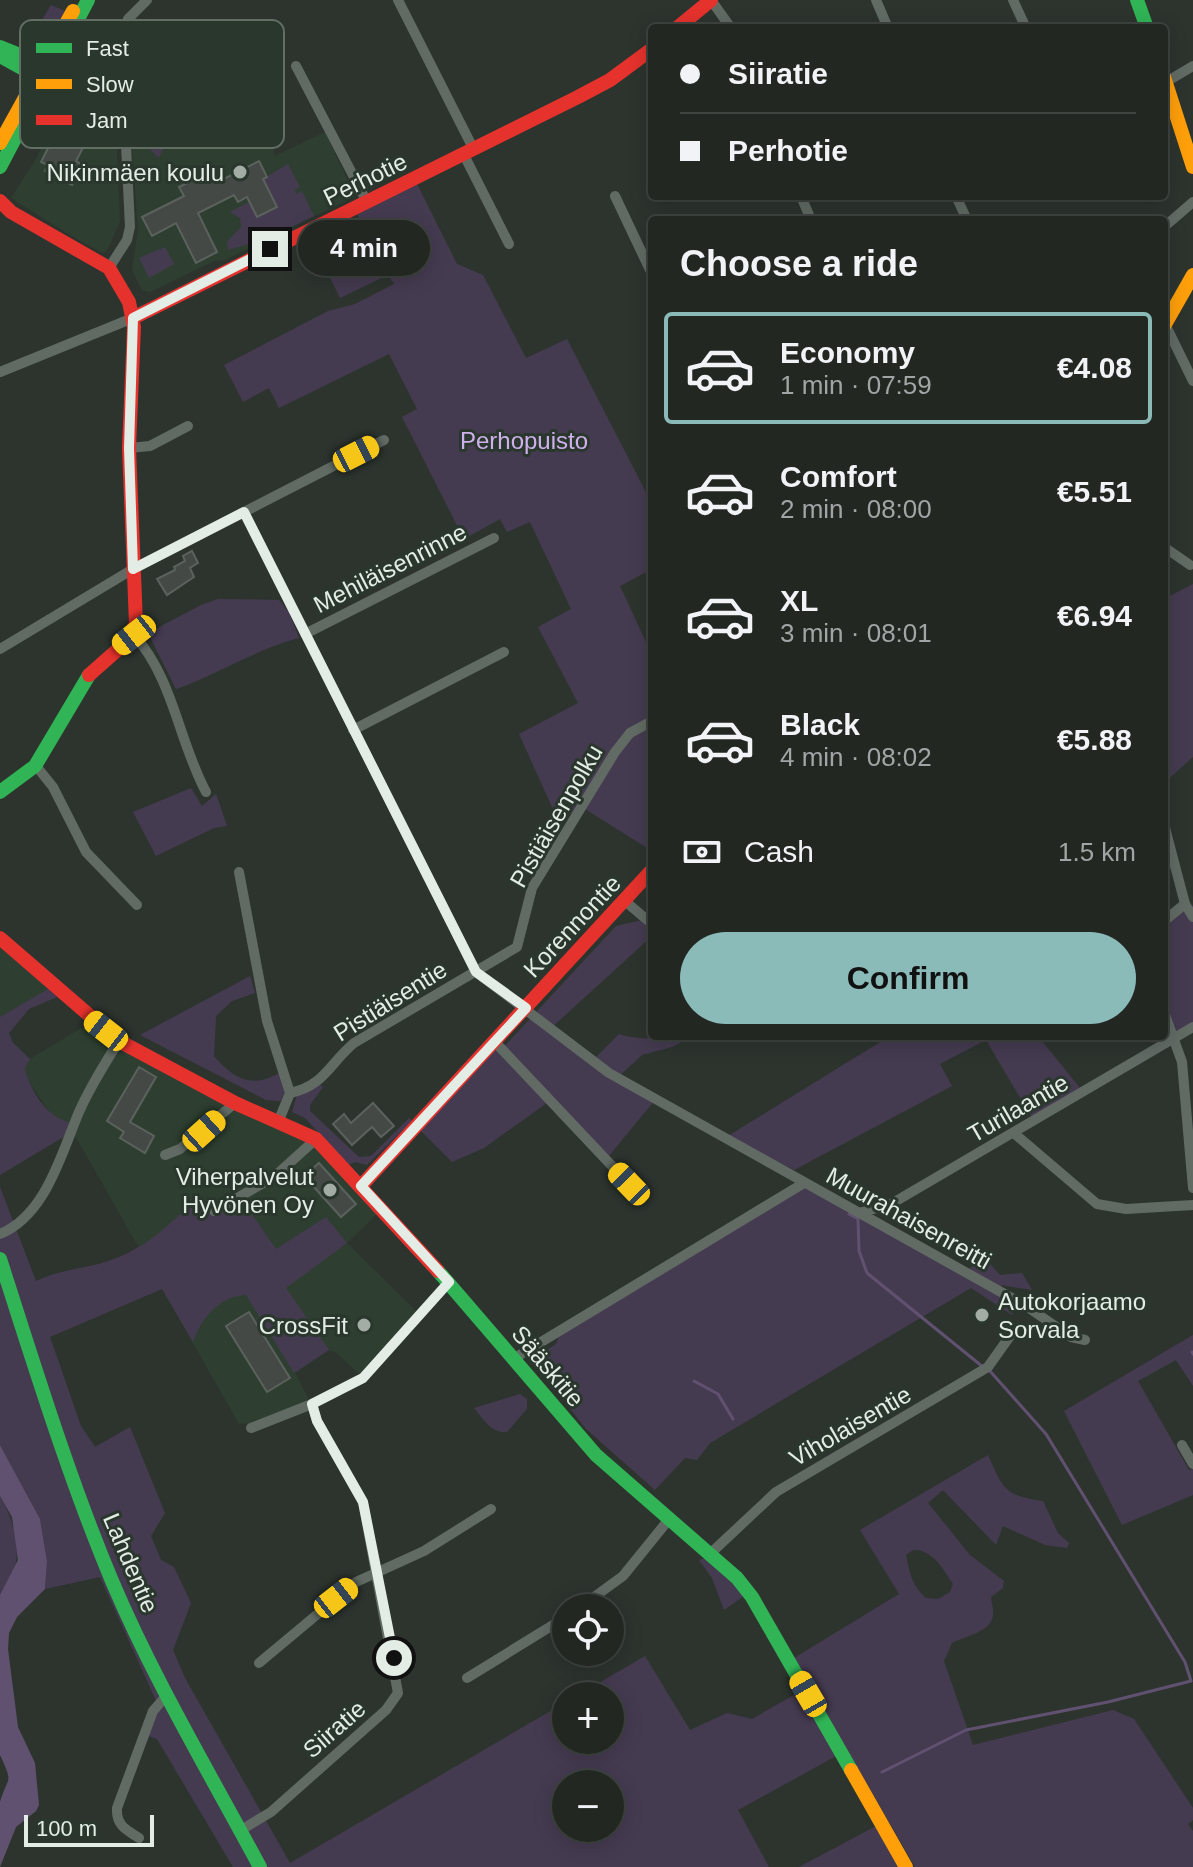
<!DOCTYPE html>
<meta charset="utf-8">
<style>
body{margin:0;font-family:Arial,sans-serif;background:#2a2f2a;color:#f1f3f6;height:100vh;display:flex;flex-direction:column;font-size:30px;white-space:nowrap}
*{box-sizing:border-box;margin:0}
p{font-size:26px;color:#a2a5a5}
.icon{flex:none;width:44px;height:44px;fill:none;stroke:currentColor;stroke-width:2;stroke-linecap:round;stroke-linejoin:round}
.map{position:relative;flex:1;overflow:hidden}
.side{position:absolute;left:648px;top:216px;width:520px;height:824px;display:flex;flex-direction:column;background:#222722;border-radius:8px;box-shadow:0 4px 20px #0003,0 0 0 2px #3f4440}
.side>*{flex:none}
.hud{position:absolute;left:648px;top:24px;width:520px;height:176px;border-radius:8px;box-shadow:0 4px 20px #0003,0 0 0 2px #3f4440;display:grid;align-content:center;height:176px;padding:0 32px;background:#222722}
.fabs{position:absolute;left:552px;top:1594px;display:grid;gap:16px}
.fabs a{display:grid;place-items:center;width:72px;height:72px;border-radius:50%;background:#222722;box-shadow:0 4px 20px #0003,0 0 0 2px #3f4440;font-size:40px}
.scale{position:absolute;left:24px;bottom:20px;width:130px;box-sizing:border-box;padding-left:8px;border:4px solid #e3ece5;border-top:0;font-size:22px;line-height:28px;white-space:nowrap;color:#e3ece5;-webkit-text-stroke:6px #2a372d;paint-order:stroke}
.end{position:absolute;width:36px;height:36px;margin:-18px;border:10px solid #e3ece5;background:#111;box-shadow:0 0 0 4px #111}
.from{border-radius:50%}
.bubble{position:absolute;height:56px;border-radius:28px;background:#222722;box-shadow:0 4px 20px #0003,0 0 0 2px #3f4440;font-size:26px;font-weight:800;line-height:56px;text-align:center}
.car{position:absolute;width:24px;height:48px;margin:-24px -12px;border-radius:10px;box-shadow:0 0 6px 2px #0007;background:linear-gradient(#f5c518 24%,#345 0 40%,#f5c518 0 76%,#345 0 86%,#f5c518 0)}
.hud b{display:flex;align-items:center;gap:28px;height:76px;font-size:30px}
.hud b+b{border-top:2px solid #3f4440}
.hud i{width:20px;height:20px;background:#f1f3f6}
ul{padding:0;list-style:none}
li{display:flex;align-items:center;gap:24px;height:112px;margin:0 16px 12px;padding:0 16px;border:4px solid transparent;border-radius:8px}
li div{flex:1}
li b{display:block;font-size:30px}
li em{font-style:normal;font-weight:800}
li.on{border-color:#8bbbb9}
li>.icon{width:72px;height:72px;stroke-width:1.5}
h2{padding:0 32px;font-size:36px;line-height:96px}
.pay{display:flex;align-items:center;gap:20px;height:88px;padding:0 32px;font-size:30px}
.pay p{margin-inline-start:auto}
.action{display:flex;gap:16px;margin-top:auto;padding:16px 32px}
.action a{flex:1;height:92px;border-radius:48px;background:#8bbbb9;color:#111;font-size:32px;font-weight:800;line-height:92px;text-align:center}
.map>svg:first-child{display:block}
.built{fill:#2e3f31}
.green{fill:#453b51;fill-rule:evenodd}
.water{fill:#615170}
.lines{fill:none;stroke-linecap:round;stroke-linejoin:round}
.stream{stroke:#615170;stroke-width:3}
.building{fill:#444945;stroke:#5b625d;stroke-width:2}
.street{stroke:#616b64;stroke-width:10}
.fast{stroke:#30b455;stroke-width:14}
.slow{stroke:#ff9f0a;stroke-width:14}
.jam{stroke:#e5322d;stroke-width:14}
.route{stroke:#e3ece5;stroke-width:10}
.poi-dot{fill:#a3aca5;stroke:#2a372d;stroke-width:3}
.labels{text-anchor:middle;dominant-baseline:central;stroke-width:6;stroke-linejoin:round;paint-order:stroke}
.poi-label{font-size:24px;fill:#e3ece5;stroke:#2a372d;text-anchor:end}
.street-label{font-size:24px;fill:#e3ece5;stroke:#2a372d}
.park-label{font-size:24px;fill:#cfb0ec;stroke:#2a372d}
.key{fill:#2a372d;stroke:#626d64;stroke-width:2}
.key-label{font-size:22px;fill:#e3ece5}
</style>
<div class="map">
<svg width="1193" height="1867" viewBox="0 0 1193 1867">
<rect width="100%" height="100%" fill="#2d342e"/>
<!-- built -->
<g class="built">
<path d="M 221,32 L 255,86 L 275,156 L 325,132 L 354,194 L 352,198 L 225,260 L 214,261 L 150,292 L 142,290 L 132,270 L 138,230 L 128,84 Z"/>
<path d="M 62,106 L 116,134 L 120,221 L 107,251 L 102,253 L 70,235 L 11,198 L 36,159 Z"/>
<path d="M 0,940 L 48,989 L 0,1017 Z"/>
<path d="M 93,1021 L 119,1041 L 307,1132 L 382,1209 L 347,1243 L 416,1311 L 361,1376 L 337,1353 L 329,1350 L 295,1373 L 310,1402 L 257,1423 L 239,1424 L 76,1137 L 65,1136 L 28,1080 L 25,1068 L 30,1059 Z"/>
</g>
<!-- green -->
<g class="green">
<path d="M 51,5 L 65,11 L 43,50 L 37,49 L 42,20 Z"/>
<path d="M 220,36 L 241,94 L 212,108 L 193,134 L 162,150 L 159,158 L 150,149 L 138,147 L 133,83 Z"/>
<path d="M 288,164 L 300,187 L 295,190 L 296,194 L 302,191 L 314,216 L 250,247 L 249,244 L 228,250 L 227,242 L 241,227 L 240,218 L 230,212 L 249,202 L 257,217 L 277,207 L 263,179 Z"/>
<path d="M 417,184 L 457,264 L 483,275 L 526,358 L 567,339 L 652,504 L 652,569 L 620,586 L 646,642 L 652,690 L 652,851 L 585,809 L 557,818 L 519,734 L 578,703 L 538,627 L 571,609 L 530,522 L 507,532 L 500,519 L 464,539 L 402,417 L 417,409 L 389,354 L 279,408 L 269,388 L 243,402 L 224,365 L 328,311 L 355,304 L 394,284 L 388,275 L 340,298 L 312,241 L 359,218 L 354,208 Z"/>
<path d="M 165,247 L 174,264 L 149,278 L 139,258 Z"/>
<path d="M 1193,584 L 1193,757 L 1164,783 L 1164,599 Z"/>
<path d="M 218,599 L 279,600 L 289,612 L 299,638 C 256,649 219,674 176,689 L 148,633 L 201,605 Z"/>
<path d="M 191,788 L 202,806 L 216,794 L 227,826 L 214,828 L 156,856 L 133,812 Z"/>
<path d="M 1193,905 L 1193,1033 L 1191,1028 L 1161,1045 L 1153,1036 L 1164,1036 L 1164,926 Z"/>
<path d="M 642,920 L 652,936 L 550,1029 L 593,1060 L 619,1034 C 646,1043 668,1036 693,1036 L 672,1047 L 642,1055 L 618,1077 L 655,1100 L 608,1157 L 551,1100 L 484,1148 L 452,1162 L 420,1130 L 493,1051 L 500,1051 L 616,926 Z"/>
<path d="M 250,976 L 255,993 L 232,1001 L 216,1016 L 214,1056 C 234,1079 251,1089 279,1073 L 285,1091 L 281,1101 L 266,1100 L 140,1035 Z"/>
<path d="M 48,989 L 57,997 L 29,1009 L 9,1033 L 13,1043 L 30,1059 L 25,1068 C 30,1090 46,1117 69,1122 L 65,1136 L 0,1175 L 0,1180 L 0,1017 Z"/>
<path d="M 890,1036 L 1038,1036 L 1080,1088 L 1032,1118 L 986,1040 L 940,1064 L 952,1086 L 794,1170 L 728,1136 Z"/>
<path d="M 319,1084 L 323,1087 L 310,1105 L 310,1111 L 359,1157 L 371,1156 L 409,1118 L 412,1121 L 367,1165 L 355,1162 L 349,1165 L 305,1118 L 292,1112 L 298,1092 Z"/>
<path d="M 0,1187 L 36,1281 C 63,1268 89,1269 114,1259 C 149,1246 172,1222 198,1197 L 214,1211 L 240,1197 L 276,1249 L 326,1217 L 347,1243 L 286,1288 L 329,1350 L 294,1373 L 246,1295 C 219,1296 201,1319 193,1342 L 162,1289 L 50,1337 L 81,1426 L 95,1447 L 130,1427 L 165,1513 L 151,1536 L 161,1560 L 174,1567 L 191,1603 L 173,1650 L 185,1678 L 290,1863 L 566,1702 L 566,1740 L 610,1740 L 610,1696 L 577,1696 L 645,1656 L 690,1730 L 727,1713 L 752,1719 L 801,1691 L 838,1755 L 738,1810 L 769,1867 L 233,1867 L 157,1739 L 146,1735 L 158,1705 L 100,1577 L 45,1589 L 47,1561 L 40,1519 L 0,1445 ZM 566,1784 L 610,1784 L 610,1828 L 566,1828 Z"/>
<path d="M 804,1187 L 966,1276 L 973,1264 L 986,1259 L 1000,1275 L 1022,1273 L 1032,1290 L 1001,1285 L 1004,1296 L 1018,1305 L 1012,1315 L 971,1288 L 710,1443 L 697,1460 L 685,1458 L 655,1490 L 585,1428 L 532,1359 L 556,1344 L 560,1334 Z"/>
<path d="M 1193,1335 L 1193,1386 L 1176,1360 L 1138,1381 L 1189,1470 L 1193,1469 L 1193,1495 L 1122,1525 L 1064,1411 Z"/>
<path d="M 520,1394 L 527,1399 L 527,1409 L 507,1432 C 491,1433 484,1420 474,1408 Z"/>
<path d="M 988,1455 C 1003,1489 1005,1496 1043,1501 L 1058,1533 L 1069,1543 L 1067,1548 L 1045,1545 L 1003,1526 L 996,1545 L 943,1490 L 928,1503 L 970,1555 L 1004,1581 L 1003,1588 L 991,1597 C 991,1602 993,1606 993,1611 C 995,1632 967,1635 952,1643 L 944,1661 L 973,1745 L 1113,1710 L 1134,1719 L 1193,1808 L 1193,1820 L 1188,1824 L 1193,1831 L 1193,1867 L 915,1867 L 794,1658 L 899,1594 L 860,1530 ZM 913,1550 C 933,1549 943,1569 953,1584 L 950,1592 L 938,1599 L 926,1598 C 911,1584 910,1574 906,1555 Z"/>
<path d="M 0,1496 C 17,1526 27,1568 0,1595 Z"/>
<path d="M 709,1557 L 744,1596 L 724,1610 L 712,1578 L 699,1560 Z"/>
<path d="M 876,1826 L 900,1867 L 799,1867 Z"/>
</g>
<!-- water -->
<path class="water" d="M 0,1445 L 40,1519 L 47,1561 L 45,1589 L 17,1617 L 9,1633 L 8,1649 L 18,1727 L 35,1763 L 39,1805 L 36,1811 L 16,1827 L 0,1867 C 0,1849 0,1820 0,1802 C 8,1775 14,1785 0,1755 L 0,1595 L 18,1560 L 12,1517 L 0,1496 Z"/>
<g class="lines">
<!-- stream -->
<g class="stream">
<path d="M 849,1214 L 858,1219 L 859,1251 L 867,1273 L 983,1367"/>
<path d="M 1192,1352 L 1193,1354"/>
<path d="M 694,1381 L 718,1394 L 733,1419"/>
<path d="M 882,1772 L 966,1730 L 1108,1702 L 1191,1681 L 1185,1662 L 1046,1434 L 989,1370"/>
</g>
</g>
<!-- building -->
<g class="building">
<path d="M 68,109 L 96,123 L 76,161 L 83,165 L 72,185 L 45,171 L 48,165 L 41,162 Z"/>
<path d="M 259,161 L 267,177 L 263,179 L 277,207 L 257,217 L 247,197 L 238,202 L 234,195 L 198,213 L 217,252 L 196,263 L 176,223 L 152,236 L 142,217 L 184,196 L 179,187 L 214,169 L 220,181 Z"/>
<path d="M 192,551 L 198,563 L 190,568 L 194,577 L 167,595 L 157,579 L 175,570 L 174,567 L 185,561 L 183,556 Z"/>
<path d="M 139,1067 L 156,1077 L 130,1122 L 154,1136 L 145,1153 L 120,1138 L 124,1132 L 107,1121 Z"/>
<path d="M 373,1103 L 394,1126 L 381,1137 L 372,1127 L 352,1145 L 333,1124 L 344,1114 L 351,1123 Z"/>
<path d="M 319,1163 L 356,1204 L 341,1217 L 304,1176 Z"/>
<path d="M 249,1312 L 290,1378 L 267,1392 L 226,1326 Z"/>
</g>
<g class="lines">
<!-- street -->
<g class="street">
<path d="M 398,0 L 474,150"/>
<path d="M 711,0 L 731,28"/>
<path d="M 876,0 L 888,28"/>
<path d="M 1013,0 L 1026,28"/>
<path d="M 296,66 L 367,202"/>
<path d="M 1166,82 L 1193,66"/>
<path d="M 464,155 L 509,244"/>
<path d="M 615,196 L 652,274"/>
<path d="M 801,196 L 811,220"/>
<path d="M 956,196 L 967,220"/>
<path d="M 1164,227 L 1193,202"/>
<path d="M 109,268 L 127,240 L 130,227 L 121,42 L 128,19 L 147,0"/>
<path d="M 1165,324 L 1193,381"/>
<path d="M 0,372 L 133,318"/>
<path d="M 129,448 L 150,446 L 188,426"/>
<path d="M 244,512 L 476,972 L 609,1073 L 1026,1306 L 1071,1337 L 1085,1340"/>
<path d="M 1164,547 L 1190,565"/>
<path d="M 305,634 L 494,538"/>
<path d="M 134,635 C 173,678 179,742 206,792"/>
<path d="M 0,649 L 133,569 L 384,440"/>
<path d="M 353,730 L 504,652"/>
<path d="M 37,767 L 53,787 L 86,852 L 137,905"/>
<path d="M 1164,824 L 1185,904 L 1193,917"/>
<path d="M 239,872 L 267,1021 L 290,1093 L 279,1120"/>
<path d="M 626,902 L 652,924"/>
<path d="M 1164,921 L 1185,904"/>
<path d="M 1164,1012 L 1182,1062 L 1193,1188"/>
<path d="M 495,1042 L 629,1184"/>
<path d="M 290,1093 C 324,1086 329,1064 354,1043 L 517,947 L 532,888 L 615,752 L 630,733 L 652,721"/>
<path d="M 1015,1134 L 1097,1204 L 1126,1209 L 1193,1205"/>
<path d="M 165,1155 L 180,1149 L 235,1103"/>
<path d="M 214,1211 L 274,1177 L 316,1139"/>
<path d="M 859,1213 L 891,1204 L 1193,1027"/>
<path d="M 0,1234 C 46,1215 61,1154 79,1112 C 90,1087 105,1063 119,1041"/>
<path d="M 513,1359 L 804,1183"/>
<path d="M 251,1428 L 312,1404 L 363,1378 L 449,1282"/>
<path d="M 1182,1445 L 1193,1464"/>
<path d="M 712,1552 L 776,1492 L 988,1367 L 1010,1336"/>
<path d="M 579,1608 L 623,1576 L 670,1518"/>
<path d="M 259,1663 L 356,1582 L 424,1551 L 491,1509"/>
<path d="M 467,1678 L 566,1617"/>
<path d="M 241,1830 L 271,1812 L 386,1710 L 398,1693 L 363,1502 L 317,1421 L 312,1404"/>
<path d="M 139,1838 C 125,1829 116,1825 117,1808 L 153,1711 L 167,1695"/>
</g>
<!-- fast -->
<g class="fast">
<path d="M 1137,0 L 1147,28"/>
<path d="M 0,47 L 42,64 L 47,71"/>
<path d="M 0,56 L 36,76 L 45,75"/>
<path d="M 0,167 L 88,0"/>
<path d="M 0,792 L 35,766 L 89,675"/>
<path d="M 0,1259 C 35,1367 68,1476 112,1581 C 154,1680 209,1772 260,1867"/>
<path d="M 438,1271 L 596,1455 L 737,1578 L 752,1597 L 851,1770"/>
</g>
<!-- slow -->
<g class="slow">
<path d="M 1164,77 L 1193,167"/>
<path d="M 0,143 L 73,11"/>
<path d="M 1164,326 L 1193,275"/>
<path d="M 851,1770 L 906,1867"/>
</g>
<!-- jam -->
<g class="jam">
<path d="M 677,28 L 711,0"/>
<path d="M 0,201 L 11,212 L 109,268 L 129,302 L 134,327 L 129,448 L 136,624 L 123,645 L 89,675"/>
<path d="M 133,318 L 578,97 L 610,80 L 652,49"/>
<path d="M 0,938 L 119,1041 L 235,1103 L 316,1139 L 438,1271"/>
<path d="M 361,1186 L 652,870"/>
</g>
</g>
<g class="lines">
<!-- route -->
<path class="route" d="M 270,249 L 133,318 L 129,448 L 133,569 L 244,512 L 476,972 L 526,1008 L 361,1186 L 449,1282 L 363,1378 L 312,1404 L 317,1421 L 363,1502 L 394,1658"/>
</g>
<!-- markers -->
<g class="poi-dot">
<circle cx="240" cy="172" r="8"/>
<circle cx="330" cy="1190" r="8"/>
<circle cx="982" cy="1315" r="8"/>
<circle cx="364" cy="1325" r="8"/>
</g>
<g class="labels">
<!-- poi labels -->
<g class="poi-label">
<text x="224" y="172">Nikinmäen koulu</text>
<text x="314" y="1176">Viherpalvelut<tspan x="314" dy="28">Hyvönen Oy</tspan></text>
<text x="998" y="1301" text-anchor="start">Autokorjaamo<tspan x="998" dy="28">Sorvala</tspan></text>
<text x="348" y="1325">CrossFit</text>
</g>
<!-- street labels -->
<g class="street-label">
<text transform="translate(365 179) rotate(-26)">Perhotie</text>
<text transform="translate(390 568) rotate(-27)">Mehiläisenrinne</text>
<text transform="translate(556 816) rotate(-60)">Pistiäisenpolku</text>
<text transform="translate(572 926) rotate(-47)">Korennontie</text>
<text transform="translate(390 1001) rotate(-32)">Pistiäisentie</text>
<text transform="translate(1018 1108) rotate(-30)">Turilaantie</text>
<text transform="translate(909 1218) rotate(29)">Muurahaisenreitti</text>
<text transform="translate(548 1366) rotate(50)">Sääskitie</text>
<text transform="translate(850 1426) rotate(-30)">Viholaisentie</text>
<text transform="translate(131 1563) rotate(67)">Lahdentie</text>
<text transform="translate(334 1729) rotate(-41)">Siiratie</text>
</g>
<!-- park labels -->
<g class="park-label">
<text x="524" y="440">Perhopuisto</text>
</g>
</g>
<!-- legend -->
<rect x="20" y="20" width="264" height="128" rx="12" class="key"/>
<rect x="36" y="43" width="36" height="10" fill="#30b455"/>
<rect x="36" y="79" width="36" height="10" fill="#ff9f0a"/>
<rect x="36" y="115" width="36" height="10" fill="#e5322d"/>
<g class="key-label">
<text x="86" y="56">Fast</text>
<text x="86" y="92">Slow</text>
<text x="86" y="128">Jam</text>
</g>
</svg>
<div class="fabs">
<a><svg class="icon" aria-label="locate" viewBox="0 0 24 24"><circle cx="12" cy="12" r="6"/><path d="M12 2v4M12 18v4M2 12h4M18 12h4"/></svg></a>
<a>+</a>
<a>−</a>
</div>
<div class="scale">100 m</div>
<i class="end from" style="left:394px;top:1658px"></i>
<i class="end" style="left:270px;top:249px"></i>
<div class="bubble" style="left:298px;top:220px;width:132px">4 min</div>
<i class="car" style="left:356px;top:454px;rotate:63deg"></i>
<i class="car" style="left:134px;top:635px;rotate:232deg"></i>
<i class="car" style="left:106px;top:1031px;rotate:308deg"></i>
<i class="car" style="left:204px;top:1131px;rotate:48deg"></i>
<i class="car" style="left:629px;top:1184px;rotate:316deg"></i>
<i class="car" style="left:336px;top:1598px;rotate:52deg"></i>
<i class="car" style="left:808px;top:1694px;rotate:330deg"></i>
<div class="hud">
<b><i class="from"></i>Siiratie</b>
<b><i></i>Perhotie</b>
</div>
<section class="side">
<h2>Choose a ride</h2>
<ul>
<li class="on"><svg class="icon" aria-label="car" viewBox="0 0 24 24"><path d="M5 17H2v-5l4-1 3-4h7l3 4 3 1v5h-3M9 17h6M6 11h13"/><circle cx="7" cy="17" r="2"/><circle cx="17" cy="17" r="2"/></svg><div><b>Economy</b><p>1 min · 07:59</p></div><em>€4.08</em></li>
<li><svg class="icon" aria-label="car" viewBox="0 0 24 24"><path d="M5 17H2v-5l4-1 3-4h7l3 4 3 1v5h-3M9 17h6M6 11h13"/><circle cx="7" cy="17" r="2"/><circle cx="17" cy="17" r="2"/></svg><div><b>Comfort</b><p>2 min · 08:00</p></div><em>€5.51</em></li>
<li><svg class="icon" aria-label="car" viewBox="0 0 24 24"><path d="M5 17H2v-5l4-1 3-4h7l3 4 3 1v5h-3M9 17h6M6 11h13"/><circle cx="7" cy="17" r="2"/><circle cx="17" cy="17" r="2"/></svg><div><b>XL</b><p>3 min · 08:01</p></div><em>€6.94</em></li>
<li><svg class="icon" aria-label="car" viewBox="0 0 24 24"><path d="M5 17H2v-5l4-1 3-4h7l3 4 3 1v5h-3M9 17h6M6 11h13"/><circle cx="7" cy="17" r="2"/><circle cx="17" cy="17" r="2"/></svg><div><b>Black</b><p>4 min · 08:02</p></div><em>€5.88</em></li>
</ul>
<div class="pay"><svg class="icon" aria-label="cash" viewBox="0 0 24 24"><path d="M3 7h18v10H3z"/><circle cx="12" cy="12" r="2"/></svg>Cash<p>1.5 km</p></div>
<div class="action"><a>Confirm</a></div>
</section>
</div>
